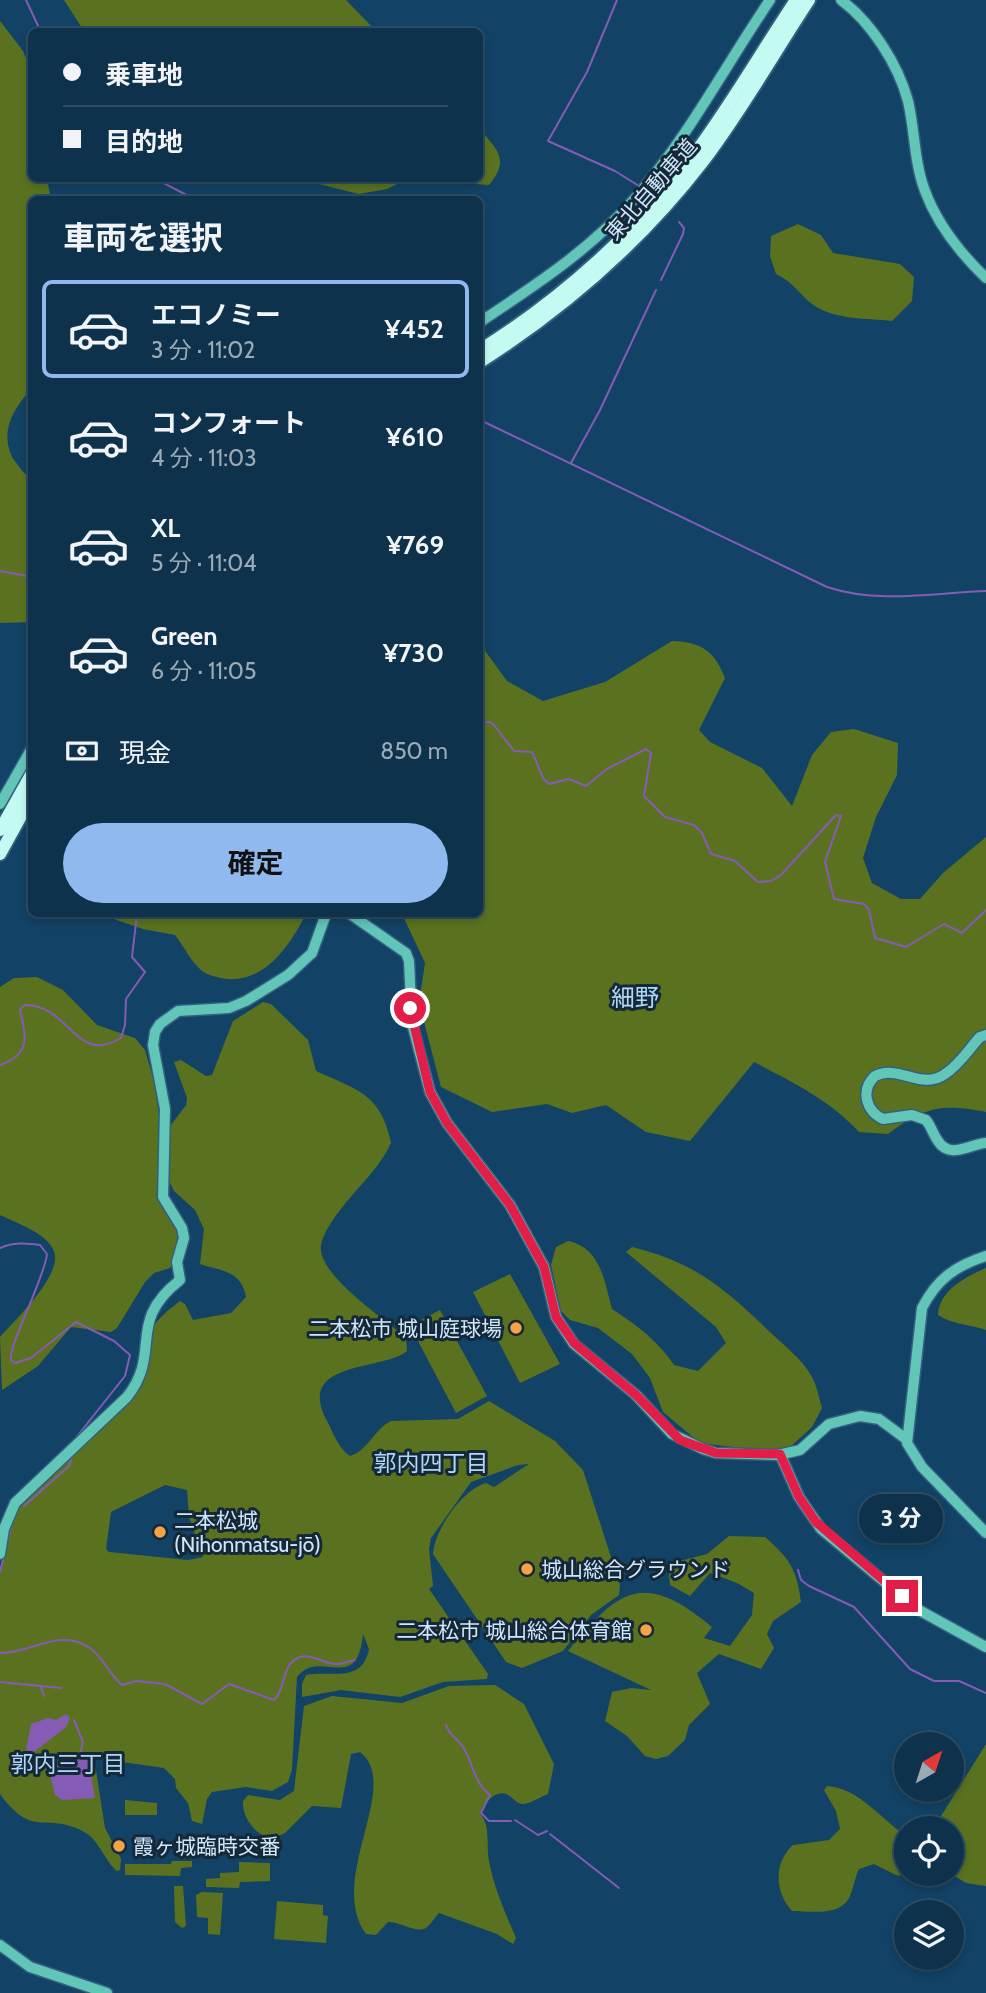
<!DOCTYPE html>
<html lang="ja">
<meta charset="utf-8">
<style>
body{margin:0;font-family:Cabin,"Noto Sans JP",sans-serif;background:#173a53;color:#f1f3f6;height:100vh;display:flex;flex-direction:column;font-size:26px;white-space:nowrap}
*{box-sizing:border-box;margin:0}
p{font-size:23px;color:#9baab5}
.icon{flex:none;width:38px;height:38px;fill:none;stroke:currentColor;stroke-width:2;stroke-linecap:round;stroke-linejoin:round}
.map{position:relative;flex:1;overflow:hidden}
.side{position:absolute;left:28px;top:196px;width:455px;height:721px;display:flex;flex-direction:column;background:#0e324c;border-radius:10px;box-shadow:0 4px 10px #0003,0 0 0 2px #2e4d64}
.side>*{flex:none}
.guide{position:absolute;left:28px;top:28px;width:455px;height:154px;border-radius:10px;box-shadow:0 4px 10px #0003,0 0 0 2px #2e4d64;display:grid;align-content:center;height:154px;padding:0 35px;background:#0e324c}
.needle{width:46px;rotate:39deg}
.fabs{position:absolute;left:894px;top:1732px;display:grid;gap:14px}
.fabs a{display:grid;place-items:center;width:70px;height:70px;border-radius:50%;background:#0e324c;box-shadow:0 4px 10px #0003,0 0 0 2px #2e4d64;font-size:35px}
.end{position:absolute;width:32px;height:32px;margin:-16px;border:9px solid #e11d48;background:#fff;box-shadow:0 0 0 4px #fff}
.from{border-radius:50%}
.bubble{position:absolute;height:49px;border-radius:24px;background:#0e324c;box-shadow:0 4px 10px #0003,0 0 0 2px #2e4d64;font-size:23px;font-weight:700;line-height:49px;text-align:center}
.guide b{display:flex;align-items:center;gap:24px;height:66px;font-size:26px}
.guide b+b{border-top:2px solid #2e4d64}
.guide i{width:18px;height:18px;background:#f1f3f6}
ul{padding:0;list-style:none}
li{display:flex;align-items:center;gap:21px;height:98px;margin:0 14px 10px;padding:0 21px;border:4px solid transparent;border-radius:10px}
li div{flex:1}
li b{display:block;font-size:26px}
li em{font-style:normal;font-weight:700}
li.on{border-color:#90b9f0}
li>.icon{width:63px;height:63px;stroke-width:1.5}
h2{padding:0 35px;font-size:32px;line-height:84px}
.pay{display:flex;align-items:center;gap:18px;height:77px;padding:0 35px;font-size:26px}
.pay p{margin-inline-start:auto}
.button{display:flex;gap:14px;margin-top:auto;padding:14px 35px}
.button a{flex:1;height:80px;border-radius:42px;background:#90b9f0;color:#111;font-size:28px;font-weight:700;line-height:80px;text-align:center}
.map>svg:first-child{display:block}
.green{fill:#5a7220;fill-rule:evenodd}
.water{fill:#865bb5}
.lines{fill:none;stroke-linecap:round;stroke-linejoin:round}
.stream{stroke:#865bb5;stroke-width:2}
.secondary-casing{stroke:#346080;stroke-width:13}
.highway-casing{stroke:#346080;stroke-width:16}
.secondary{stroke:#61c5b8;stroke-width:10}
.highway{stroke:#c3faf1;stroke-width:12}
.route{stroke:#e11d48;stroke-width:9}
.poi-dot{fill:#f6a247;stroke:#142837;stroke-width:2.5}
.labels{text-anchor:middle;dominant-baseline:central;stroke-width:6;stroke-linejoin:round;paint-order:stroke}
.street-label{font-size:21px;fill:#cfe7fd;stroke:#142837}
.poi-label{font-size:21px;fill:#cfe7fd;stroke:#142837;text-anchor:start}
.neighbourhood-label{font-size:23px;fill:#afd7f8;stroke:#142837}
.quarter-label{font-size:24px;fill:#afd7f8;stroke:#142837}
</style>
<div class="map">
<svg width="986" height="1993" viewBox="0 0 986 1993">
<rect width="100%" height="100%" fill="#124265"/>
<!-- green -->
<g class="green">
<path d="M 64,0 L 346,0 L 376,31 L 84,31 Z"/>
<path d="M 0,21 L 23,51 L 31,70 L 32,178 L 47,179 L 51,199 L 32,200 L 31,389 C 13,410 0,430 12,457 C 18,465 23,474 31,478 L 31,622 L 0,623 Z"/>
<path d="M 480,129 C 498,151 510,160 489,185 L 408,179 L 387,189 L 359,194 L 299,179 L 480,178 Z"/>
<path d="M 798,224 L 821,235 L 833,253 L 900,264 L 914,277 L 912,301 L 892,321 C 867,318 836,320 815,306 C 800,296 796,284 776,274 L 770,256 L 771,236 Z"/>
<path d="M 672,641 C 701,642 714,650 725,678 L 699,730 L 710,742 L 762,768 L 792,806 L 812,755 L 831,732 L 854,729 L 898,743 L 897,775 L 876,817 L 863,858 L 872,883 L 901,899 L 920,899 L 943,873 L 986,837 L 986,1112 C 942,1103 924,1107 888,1134 L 859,1132 C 830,1100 792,1082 754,1062 L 690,1141 L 646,1132 L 606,1105 L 572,1113 L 547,1104 L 492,1112 L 441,1087 L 419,1003 L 425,963 L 402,914 L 480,914 L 480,644 L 507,681 L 543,701 L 605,682 Z"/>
<path d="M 99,914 L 306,914 C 290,945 266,982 227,979 C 219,978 206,975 201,970 C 191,962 183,945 175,935 L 143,929 Z"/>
<path d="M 37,977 L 63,990 L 97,1025 L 135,1038 L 145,1050 L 155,1085 L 159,1116 L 158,1195 L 177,1230 L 179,1240 L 173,1263 L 170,1268 L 154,1273 L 145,1282 L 117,1328 L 111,1332 L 71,1327 L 38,1366 L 2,1390 L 0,1337 C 15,1320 63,1275 54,1251 C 47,1233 16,1223 0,1215 L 0,987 L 14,978 Z"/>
<path d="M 263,1002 L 271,1004 L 308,1040 L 316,1071 C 358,1090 381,1094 391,1143 C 381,1165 364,1181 349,1199 C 339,1211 324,1230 321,1245 C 316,1274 385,1319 406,1338 L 407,1351 C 384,1371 296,1360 326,1419 C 333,1432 338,1448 350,1456 C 368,1451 374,1429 391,1421 L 458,1419 L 489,1401 L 555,1441 L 583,1470 L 620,1585 L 619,1595 L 591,1615 L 563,1651 L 522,1668 L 506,1662 L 433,1554 C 435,1529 462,1490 486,1483 L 494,1487 L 529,1464 L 518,1465 L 471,1482 L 431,1538 L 429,1549 L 433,1586 L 429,1589 L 488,1674 L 487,1679 L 443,1682 L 400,1697 L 341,1690 L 302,1697 L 302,1684 L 306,1675 C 332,1670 362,1684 369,1649 L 363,1634 C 357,1696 320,1647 297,1677 L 292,1770 L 288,1782 L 272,1791 L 246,1787 L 212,1792 L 207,1799 L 202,1824 L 192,1821 L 188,1803 L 176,1788 L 175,1779 L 164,1768 L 94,1758 L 105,1828 L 121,1859 L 120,1870 L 117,1871 C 105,1861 99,1841 86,1833 C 47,1810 34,1841 0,1794 L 0,1570 L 8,1529 L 17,1508 L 139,1390 C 150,1371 146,1356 150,1335 C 153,1321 170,1309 180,1301 L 185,1304 L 193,1320 L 231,1313 L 246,1297 C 241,1270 221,1271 200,1264 L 204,1229 L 195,1210 L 174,1191 L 167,1177 L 168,1129 L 186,1105 L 187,1098 L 174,1062 L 181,1060 L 206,1076 L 212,1075 L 233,1021 ZM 165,1485 L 187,1490 L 189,1517 L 203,1557 L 188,1560 L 109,1552 L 106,1549 L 111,1512 Z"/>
<path d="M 568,1241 C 601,1248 604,1280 612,1309 C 637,1325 658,1341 674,1365 L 698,1371 L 726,1343 L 716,1327 L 626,1252 L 632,1247 C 697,1263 725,1289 772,1334 C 785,1346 803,1360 812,1377 C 817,1386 819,1398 822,1408 L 812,1427 L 788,1449 L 758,1450 L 700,1443 L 663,1412 L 650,1378 L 632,1354 L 598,1328 L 570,1320 L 561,1311 L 551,1265 L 556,1247 Z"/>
<path d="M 986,1268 L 986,1330 C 969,1324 953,1325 938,1315 C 939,1291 965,1277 986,1268 Z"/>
<path d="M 510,1274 L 560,1364 L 520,1383 L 473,1292 Z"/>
<path d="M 440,1310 L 487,1396 L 456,1413 L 410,1326 Z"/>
<path d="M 729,1536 L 765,1537 C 789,1558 797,1569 801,1602 L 773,1621 L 767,1634 L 774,1648 L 761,1669 L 719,1654 L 697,1673 L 710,1704 L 689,1725 L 685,1740 L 668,1756 L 656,1759 L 645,1756 L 627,1736 L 605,1721 L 612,1692 L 631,1688 L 651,1690 L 568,1651 C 619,1588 644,1570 712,1627 L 704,1638 L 730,1646 L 752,1615 L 754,1593 L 737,1583 L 710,1573 L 690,1596 L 670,1585 L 668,1564 L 707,1554 Z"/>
<path d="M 449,1686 L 495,1685 L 524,1704 L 554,1764 L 548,1794 C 540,1797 528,1805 521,1804 C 515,1802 511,1796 506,1794 C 494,1790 483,1805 480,1814 C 491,1825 486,1845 489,1861 C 494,1888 505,1912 516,1938 L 513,1944 L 497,1934 L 439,1913 C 435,1917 432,1923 427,1927 C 418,1935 400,1921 388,1922 L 376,1935 L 366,1934 C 326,1880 403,1785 360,1752 L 351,1754 L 341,1808 L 312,1806 L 285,1833 L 273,1839 C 255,1836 242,1817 243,1801 L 248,1795 L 280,1800 L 294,1791 L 304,1706 L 332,1696 L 402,1703 Z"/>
<path d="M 986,1744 L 986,1886 L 966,1883 L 951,1874 L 952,1829 L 933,1829 Z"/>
<path d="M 827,1786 C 859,1788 881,1819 906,1836 L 906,1872 L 898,1876 L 874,1864 L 859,1869 C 855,1877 854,1887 850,1896 C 841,1917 811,1911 792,1911 C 775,1892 773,1863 793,1845 L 829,1840 L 840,1829 L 836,1811 L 824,1790 Z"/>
<path d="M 125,1800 L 157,1803 L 157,1815 L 125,1815 Z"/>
<path d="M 172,1861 L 192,1861 L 192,1867 L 181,1868 L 180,1876 L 125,1875 L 125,1864 L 171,1864 Z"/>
<path d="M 239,1862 L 270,1863 L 270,1881 L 240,1882 L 239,1888 L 206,1887 L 206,1879 L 220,1878 L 220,1873 L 239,1872 Z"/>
<path d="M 174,1886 L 183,1886 L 186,1926 L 182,1928 L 175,1922 Z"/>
<path d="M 202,1892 L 223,1893 L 220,1935 L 208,1934 L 208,1918 L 197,1917 L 196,1895 Z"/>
<path d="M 277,1901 L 323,1905 L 323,1915 L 328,1916 L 326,1943 L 274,1939 Z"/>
</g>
<!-- water -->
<g class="water">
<path d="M 66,1714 L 70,1718 L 66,1727 L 34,1752 L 26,1750 L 31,1724 L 48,1718 L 56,1720 Z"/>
<path d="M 66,1755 L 88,1757 L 95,1798 L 62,1800 L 55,1795 L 49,1770 Z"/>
</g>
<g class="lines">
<!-- stream -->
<g class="stream">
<path d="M 26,0 L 41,32"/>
<path d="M 617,0 L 587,72 L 548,141 L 615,171 L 639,186"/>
<path d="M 154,178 L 196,200"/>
<path d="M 661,280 L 683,234 L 684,228 L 679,222"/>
<path d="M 480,420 L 827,587 C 878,604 933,593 986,591"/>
<path d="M 571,463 L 600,410 L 656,290"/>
<path d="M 0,571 L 32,577"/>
<path d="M 480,723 L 490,722 L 494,725 L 514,751 L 532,752 L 543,778 L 549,784 L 569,779 L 586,786 L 607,769 L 646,749 L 651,753 L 644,796 L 665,817 L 694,825 L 702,833 L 711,854 L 735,861 L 758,882 L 771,881 L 781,875 L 836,815 L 841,816 L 825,862 L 834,899 L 864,904 L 869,910 L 875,938 L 906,947 L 944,924 L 962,933 L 986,910"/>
<path d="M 0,1065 C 30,1055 27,1037 20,1010 L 24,1005 C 71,1004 74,1066 121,1038 L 125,1025 L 126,999 L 145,972 L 132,957 L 137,914"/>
<path d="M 0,1248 C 13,1242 26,1243 40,1245 L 47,1254 C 45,1277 7,1349 11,1360 L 15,1363 L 31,1358 L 76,1322 L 114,1341 L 130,1355 L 125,1376 L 71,1444"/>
<path d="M 24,1506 L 69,1466 L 73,1452"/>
<path d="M 798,1570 L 801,1580 L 809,1586 L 854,1607 L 910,1669 L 934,1681 L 959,1681 L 986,1693"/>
<path d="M 0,1572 L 12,1523"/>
<path d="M 0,1653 C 30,1654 60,1627 90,1648 C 103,1657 109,1674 122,1685 L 136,1681 L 165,1684 L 202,1704 L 229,1684 L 274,1700 C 284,1691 282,1675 290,1664 C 305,1646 321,1665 338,1664 C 344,1663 350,1661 355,1660"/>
<path d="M 0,1682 L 61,1688"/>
<path d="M 41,1687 L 44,1696"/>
<path d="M 74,1720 L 83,1742 L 80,1755"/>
<path d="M 446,1725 C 449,1735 457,1738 463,1747 C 474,1764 473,1782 490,1795 L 481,1813 L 489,1821 L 511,1821"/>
<path d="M 515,1820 L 538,1835 L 547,1831"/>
<path d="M 550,1834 L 619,1888"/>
</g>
<defs>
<g id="secondary">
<path d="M 841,0 C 871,22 898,64 908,101 C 915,131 914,162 925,191 C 938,226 960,253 986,278"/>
<path d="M 480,322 C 536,285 594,247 638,195 C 689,135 726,65 770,0"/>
<path d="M 0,804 L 32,748"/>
<path d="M 350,914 L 406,953 L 409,961 L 412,1023 L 430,1092 L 447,1123 L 510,1205 L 544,1267 L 556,1317 L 574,1344 L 636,1395 L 672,1434 L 703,1449 L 716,1453 L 778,1455 L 800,1450 L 829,1424 L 860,1416 L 879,1419 L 906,1439"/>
<path d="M 986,1035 L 980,1037 C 969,1049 959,1065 945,1074 C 922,1091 899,1064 875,1076 C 860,1090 866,1111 883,1119 L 912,1115 L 926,1120 C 931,1126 933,1134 938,1141 C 950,1160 970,1144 986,1143"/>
<path d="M 986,1256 C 955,1266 937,1279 922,1308 L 907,1443 L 922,1467 L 986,1533"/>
<path d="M 780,1454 L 799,1497 L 821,1529 L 917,1609 L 986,1647"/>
<path d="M 0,1554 L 4,1529 L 15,1503 L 127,1397 C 163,1351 125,1323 180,1280 L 177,1262 L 184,1238 L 182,1228 L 163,1197 L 165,1109 L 153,1045 L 155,1032 L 160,1024 L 178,1011 L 229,1008 L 246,1001 L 288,975 L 312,953 L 326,914"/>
<path d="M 0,1945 L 30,1967 L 107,1993"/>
</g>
<g id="highway">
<path d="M 480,350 C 562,299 638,231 696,152 C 732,103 762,51 796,0"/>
<path d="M 480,362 C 566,307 641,242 704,160 C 742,110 774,53 809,0"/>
<path d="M 0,830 L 32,773"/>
<path d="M 0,854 L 32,796"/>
</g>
</defs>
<!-- secondary casing -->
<use href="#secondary" class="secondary-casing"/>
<!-- highway casing -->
<use href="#highway" class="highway-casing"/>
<!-- secondary -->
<use href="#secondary" class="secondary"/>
<!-- highway -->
<use href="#highway" class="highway"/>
</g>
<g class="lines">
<!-- route -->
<path class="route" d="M 410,1008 L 430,1092 L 447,1123 L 510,1205 L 544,1267 L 556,1317 L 574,1343 L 636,1395 L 680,1440 L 716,1453 L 780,1454 L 799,1497 L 816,1522 L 902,1596"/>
</g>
<!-- markers -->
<g class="poi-dot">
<circle cx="516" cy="1328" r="7"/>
<circle cx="160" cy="1532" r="7"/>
<circle cx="527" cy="1569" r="7"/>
<circle cx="646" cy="1630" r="7"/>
<circle cx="119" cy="1846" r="7"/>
</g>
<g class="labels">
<!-- street labels -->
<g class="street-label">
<text transform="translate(651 189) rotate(-49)">東北自動車道</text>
</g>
<!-- poi labels -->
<g class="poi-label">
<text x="502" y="1328" text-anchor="end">二本松市 城山庭球場</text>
<text x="174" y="1520">二本松城<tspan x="174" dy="24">(Nihonmatsu-jō)</tspan></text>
<text x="541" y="1569">城山総合グラウンド</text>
<text x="632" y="1630" text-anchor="end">二本松市 城山総合体育館</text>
<text x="133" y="1846">霞ヶ城臨時交番</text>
</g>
<!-- neighbourhood labels -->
<g class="neighbourhood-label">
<text x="431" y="1463">郭内四丁目</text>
<text x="68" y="1764">郭内三丁目</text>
</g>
<!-- quarter labels -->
<g class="quarter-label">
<text x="635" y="997">細野</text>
</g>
</g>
</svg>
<div class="fabs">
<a><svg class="needle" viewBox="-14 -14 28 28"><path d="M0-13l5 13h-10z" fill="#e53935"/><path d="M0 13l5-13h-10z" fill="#9baab5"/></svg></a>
<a><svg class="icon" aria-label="locate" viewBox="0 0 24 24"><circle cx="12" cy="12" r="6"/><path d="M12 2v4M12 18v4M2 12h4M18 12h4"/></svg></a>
<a><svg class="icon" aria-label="layers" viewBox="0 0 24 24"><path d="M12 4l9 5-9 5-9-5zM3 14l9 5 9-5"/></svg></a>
</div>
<i class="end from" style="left:410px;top:1008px"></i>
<i class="end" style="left:902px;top:1596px"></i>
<div class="bubble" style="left:859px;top:1494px;width:84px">3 分</div>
<div class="guide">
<b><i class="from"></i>乗車地</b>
<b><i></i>目的地</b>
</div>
<section class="side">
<h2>車両を選択</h2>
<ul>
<li class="on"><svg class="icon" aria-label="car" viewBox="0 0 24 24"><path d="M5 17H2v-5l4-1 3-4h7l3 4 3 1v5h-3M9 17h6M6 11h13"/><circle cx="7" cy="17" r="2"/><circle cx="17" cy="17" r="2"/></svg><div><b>エコノミー</b><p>3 分 · 11:02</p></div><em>¥452</em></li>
<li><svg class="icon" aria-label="car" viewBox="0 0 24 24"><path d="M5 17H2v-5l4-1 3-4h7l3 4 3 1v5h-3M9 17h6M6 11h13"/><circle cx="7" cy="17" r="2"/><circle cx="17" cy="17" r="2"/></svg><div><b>コンフォート</b><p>4 分 · 11:03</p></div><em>¥610</em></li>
<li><svg class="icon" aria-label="car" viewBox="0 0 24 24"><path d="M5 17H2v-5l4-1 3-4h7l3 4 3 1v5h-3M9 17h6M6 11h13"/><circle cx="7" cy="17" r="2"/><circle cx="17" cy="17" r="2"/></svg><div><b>XL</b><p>5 分 · 11:04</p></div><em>¥769</em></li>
<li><svg class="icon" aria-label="car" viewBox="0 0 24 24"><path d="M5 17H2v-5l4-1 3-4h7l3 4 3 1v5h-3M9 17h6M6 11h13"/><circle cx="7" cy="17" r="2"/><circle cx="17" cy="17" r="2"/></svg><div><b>Green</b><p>6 分 · 11:05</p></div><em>¥730</em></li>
</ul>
<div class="pay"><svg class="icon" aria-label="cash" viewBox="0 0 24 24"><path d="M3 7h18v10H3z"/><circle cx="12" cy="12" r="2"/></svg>現金<p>850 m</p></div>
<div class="button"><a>確定</a></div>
</section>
</div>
